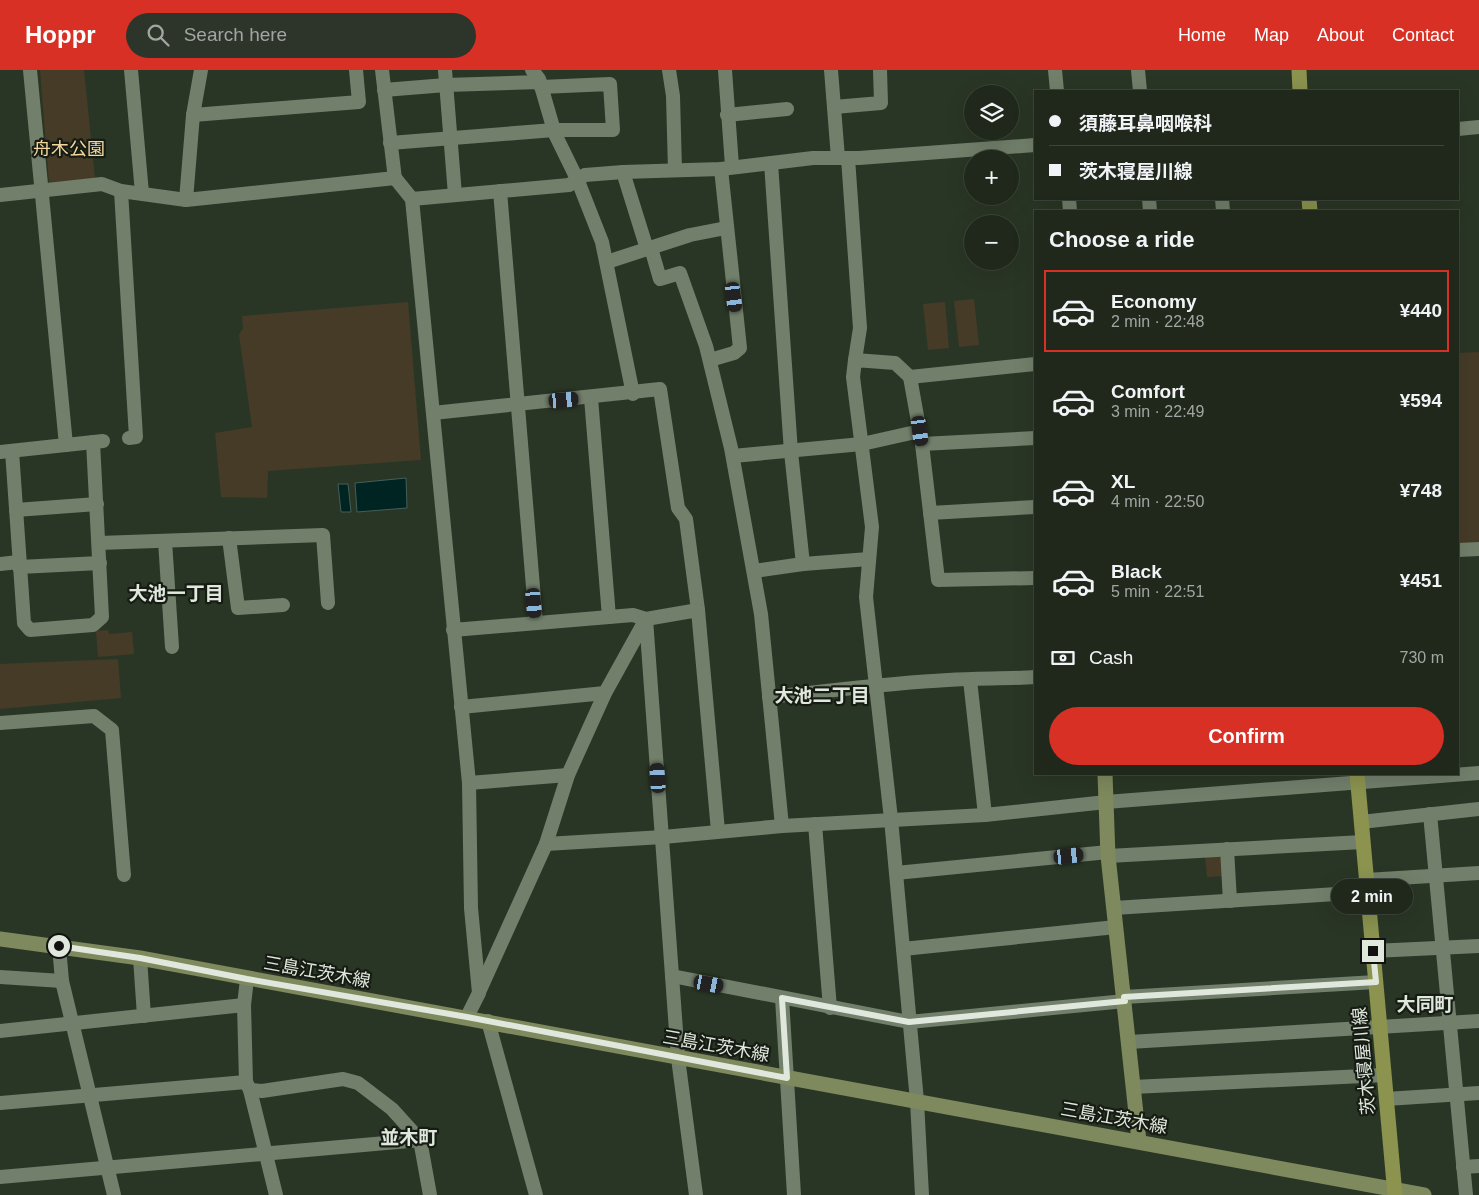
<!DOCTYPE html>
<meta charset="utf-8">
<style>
body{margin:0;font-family:Arial,"Noto Sans JP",sans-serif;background:#2d3429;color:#f1f3f6;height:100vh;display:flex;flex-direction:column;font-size:19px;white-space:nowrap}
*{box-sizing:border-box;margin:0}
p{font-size:16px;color:#a2a6a3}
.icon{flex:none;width:28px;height:28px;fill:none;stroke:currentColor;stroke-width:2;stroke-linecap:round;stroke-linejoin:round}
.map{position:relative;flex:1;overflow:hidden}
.drawer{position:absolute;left:1034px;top:140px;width:425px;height:565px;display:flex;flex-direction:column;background:#20281c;border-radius:0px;box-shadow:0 5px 20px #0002,0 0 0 1px #3d443b}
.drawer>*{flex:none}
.banner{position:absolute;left:1034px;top:20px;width:425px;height:110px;border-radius:0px;box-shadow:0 5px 20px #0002,0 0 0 1px #3d443b;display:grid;align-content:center;height:110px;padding:0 15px;background:#20281c}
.fabs{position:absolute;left:964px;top:15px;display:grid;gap:10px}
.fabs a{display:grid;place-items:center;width:55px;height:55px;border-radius:50%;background:#20281c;box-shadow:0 5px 20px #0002,0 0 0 1px #3d443b;font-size:25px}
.end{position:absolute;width:22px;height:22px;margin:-11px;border:6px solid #e0e8dd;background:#111;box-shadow:0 0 0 2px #111}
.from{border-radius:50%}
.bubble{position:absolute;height:35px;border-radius:18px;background:#20281c;box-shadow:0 5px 20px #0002,0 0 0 1px #3d443b;font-size:16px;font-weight:700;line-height:35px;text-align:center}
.car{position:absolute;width:15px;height:30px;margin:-15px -8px;border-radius:6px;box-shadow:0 0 4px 1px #0007;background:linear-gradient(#222 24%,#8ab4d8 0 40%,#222 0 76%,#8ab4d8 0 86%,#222 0)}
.banner b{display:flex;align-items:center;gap:18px;height:48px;font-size:19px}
.banner b+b{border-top:1px solid #3d443b}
.banner i{width:12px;height:12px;background:#f1f3f6}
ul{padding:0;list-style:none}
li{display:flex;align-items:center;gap:15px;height:82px;margin:0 10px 8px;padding:0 5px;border:2px solid transparent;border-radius:0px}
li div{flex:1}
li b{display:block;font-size:19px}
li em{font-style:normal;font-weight:700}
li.current{border-color:#d93025}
li>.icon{width:45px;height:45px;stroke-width:1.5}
h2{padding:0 15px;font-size:22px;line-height:60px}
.pay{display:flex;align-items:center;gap:12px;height:55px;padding:0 15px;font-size:19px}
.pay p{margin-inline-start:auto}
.action{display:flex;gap:10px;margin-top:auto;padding:10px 15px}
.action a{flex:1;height:58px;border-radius:30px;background:#d93025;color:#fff;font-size:20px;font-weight:700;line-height:58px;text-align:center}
header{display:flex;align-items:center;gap:30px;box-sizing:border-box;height:70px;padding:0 25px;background:#d93025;color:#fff}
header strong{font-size:24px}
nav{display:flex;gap:28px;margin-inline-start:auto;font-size:18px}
.search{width:350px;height:45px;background:#2d3429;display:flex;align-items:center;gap:12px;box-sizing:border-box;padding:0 18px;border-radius:28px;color:#a2a6a3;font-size:19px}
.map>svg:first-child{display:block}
.green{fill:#453b27}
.water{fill:#002422;stroke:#435f5a}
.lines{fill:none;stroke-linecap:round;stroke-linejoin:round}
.street{stroke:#717f6b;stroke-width:14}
.secondary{stroke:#7e895d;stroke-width:15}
.primary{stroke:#8b934f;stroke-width:15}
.route{stroke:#e0e8dd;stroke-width:6}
.labels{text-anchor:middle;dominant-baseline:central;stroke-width:4.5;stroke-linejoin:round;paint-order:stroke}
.park-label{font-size:18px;fill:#f3d79c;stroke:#161c14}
.street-label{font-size:18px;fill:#e0e8dd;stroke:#161c14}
.neighbourhood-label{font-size:19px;font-weight:bold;fill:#e0e8dd;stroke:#161c14}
</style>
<header>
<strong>Hoppr</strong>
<div class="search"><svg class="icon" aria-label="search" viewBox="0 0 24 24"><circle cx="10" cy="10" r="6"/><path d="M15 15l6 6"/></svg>Search here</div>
<nav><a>Home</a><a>Map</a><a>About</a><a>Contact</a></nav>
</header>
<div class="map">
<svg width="1479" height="1125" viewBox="0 0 1479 1125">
<rect width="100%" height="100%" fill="#2a3625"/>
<!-- green -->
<g class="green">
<path d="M 40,0 L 84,0 L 95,108 L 49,113 Z"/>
<path d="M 974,229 L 979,275 L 959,277 L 954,231 Z"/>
<path d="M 408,232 L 421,390 L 268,401 L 267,428 L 221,427 L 215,363 L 252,357 L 239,265 L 243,258 L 242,246 Z"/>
<path d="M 945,232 L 949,278 L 928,280 L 923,234 Z"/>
<path d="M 1479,282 L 1479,474 L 1458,475 L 1458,283 Z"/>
<path d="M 108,560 L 109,564 L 132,562 L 134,584 L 98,587 L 96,561 Z"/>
<path d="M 118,589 L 121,628 L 0,639 L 0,594 Z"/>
<path d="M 1218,786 L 1223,790 L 1224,806 L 1207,807 L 1205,787 Z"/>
</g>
<!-- water -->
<g class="water">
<path d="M 406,408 L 407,438 L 357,442 L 355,413 Z"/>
<path d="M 338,414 L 348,414 L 351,442 L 341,442 Z"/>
</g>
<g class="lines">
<!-- street -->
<g class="street">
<path d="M 30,0 L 66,375"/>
<path d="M 131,0 L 142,123"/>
<path d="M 382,0 L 395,109"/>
<path d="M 445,0 L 455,125"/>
<path d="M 532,0 L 539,9 L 555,64 L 578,111 L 602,172 L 633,324"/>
<path d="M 669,0 L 673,26 L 675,100"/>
<path d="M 725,0 L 732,96"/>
<path d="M 831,0 L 838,88"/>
<path d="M 1055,0 L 1057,21"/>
<path d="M 1138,0 L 1140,21"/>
<path d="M 384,20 L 446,15 L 540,12"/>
<path d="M 834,37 L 881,33 L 880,0"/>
<path d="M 193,45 L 359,32 L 356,0"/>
<path d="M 727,45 L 787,39"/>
<path d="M 1458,59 L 1479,57"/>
<path d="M 390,73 L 554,60 L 613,60 L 610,14 L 541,17"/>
<path d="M 848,88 L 860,258 L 855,290"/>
<path d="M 771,93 L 791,382 L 803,494"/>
<path d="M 623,102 L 647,179"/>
<path d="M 121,121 L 136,367 L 129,368"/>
<path d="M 500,121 L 536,553"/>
<path d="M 0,125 L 102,114 L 121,121 L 186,130 L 395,108 L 412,129 L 469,713 L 471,838 L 479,923 L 467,947"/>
<path d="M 412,129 L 569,115 L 585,105 L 623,102 L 721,99 L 813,88 L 859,88 L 1035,75"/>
<path d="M 1069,129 L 1070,141"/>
<path d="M 1149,129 L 1150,141"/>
<path d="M 1222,129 L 1223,141"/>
<path d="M 186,130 L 193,45 L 201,0"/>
<path d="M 651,178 L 660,209 L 680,203 L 706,276 L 731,378 L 761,544 L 782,756"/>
<path d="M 607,192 L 690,165 L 726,158"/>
<path d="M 710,290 L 734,283 L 740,278 L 721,99"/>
<path d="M 910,307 L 922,374 L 938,510 L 1035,508"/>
<path d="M 591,328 L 609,547"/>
<path d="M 433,343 L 660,319 L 678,438 L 686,449 L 698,540"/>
<path d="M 922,374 L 1035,368"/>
<path d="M 12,381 L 24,553 L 30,560 L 93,555 L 102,547 L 93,372"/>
<path d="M 0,382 L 103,371"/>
<path d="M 733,386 L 862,374 L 920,361"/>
<path d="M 16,440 L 97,434"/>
<path d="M 930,443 L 1035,437"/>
<path d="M 229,468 L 238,538 L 283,535"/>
<path d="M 165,471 L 172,577"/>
<path d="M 99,473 L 323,465 L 328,533"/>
<path d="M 1458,480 L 1479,479"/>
<path d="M 0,494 L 18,492"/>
<path d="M 19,497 L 100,493"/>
<path d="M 754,501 L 803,494 L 869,489"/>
<path d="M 646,549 L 678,988 L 696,1125"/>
<path d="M 453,560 L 633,545 L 646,549 L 698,540 L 718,761"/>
<path d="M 970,610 L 985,745"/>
<path d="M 769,627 C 829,621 888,613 948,610 C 977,608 1006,609 1035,607"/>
<path d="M 461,637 L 605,623"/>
<path d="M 0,653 L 94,646 L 112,660 L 124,805"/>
<path d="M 469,713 L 568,705"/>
<path d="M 1430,744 L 1466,1125"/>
<path d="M 1361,752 L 1479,739"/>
<path d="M 815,754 L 830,938"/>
<path d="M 546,774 L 663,767 L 782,756 L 985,745 L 1106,732 L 1479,703"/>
<path d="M 1227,779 L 1230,831"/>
<path d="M 1108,786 L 1363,772"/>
<path d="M 896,803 L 1108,782"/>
<path d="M 1366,810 L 1479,803"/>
<path d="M 1114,838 L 1368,822"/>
<path d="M 59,876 L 62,911 L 114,1125"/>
<path d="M 903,879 L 1116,857"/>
<path d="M 1373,881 L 1479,876"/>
<path d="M 140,888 L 144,946"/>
<path d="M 672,906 L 909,952 L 1125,931"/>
<path d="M 0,907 L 62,911"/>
<path d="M 247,909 L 244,935 L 246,1012 L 250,1020 L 276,1125"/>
<path d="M 479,922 L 546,774 L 568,705 L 605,623 L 646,549"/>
<path d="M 1124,927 L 1376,912"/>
<path d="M 782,928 L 794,1125"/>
<path d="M 488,951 L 536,1125"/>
<path d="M 0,961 L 244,935"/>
<path d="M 1129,972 L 1479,951"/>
<path d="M 1133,1017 L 1384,1005"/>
<path d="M 250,1020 L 262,1021 L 343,1009 L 358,1013 L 392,1039 L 420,1070 L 430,1125"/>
<path d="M 1386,1029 L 1479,1023"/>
<path d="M 0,1033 L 246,1012"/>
<path d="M 1463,1097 L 1479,1096"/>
<path d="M 0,1107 L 420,1070"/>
<path d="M 922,1125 L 917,1031 L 891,749 L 866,527 L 872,457 L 853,307 L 855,290 L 895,293 L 910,307 L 1035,294"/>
</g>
<!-- secondary -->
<g class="secondary">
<path d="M 1105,704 L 1108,786 L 1139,1071"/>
<path d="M 0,869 L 140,888 L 1424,1125"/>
</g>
<!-- primary -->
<g class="primary">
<path d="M 1299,0 L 1300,21"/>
<path d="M 1309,129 L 1310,141"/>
<path d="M 1357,704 L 1395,1125"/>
</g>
</g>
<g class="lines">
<!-- route -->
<path class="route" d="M 59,876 L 140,888 L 247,909 L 467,947 L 787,1008 L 782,928 L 909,952 L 1125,931 L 1124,927 L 1376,912 L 1373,881"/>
</g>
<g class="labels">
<!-- park labels -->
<g class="park-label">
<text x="69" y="79">舟木公園</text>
</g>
<!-- street labels -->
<g class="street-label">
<text transform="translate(317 902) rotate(10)">三島江茨木線</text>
<text transform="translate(716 976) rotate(10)">三島江茨木線</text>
<text transform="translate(1364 991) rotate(-95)">茨木寝屋川線</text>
<text transform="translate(1114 1048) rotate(10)">三島江茨木線</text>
</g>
<!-- neighbourhood labels -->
<g class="neighbourhood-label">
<text x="176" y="523">大池一丁目</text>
<text x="822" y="625">大池二丁目</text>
<text x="1425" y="934">大同町</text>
<text x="409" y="1067">並木町</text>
</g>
</g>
</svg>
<div class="fabs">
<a><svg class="icon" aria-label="layers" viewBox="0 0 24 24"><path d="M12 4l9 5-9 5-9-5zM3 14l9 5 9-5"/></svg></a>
<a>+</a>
<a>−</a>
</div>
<i class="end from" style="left:59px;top:876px"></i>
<i class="end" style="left:1373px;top:881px"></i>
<div class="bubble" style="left:1331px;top:809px;width:82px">2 min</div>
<i class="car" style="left:734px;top:227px;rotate:173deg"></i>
<i class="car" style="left:564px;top:330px;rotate:85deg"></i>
<i class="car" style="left:920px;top:361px;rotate:172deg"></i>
<i class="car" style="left:534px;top:533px;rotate:175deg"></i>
<i class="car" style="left:658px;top:708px;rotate:356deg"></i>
<i class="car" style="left:1069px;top:786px;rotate:84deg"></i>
<i class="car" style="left:709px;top:914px;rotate:101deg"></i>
<div class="banner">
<b><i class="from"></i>須藤耳鼻咽喉科</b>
<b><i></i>茨木寝屋川線</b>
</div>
<section class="drawer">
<h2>Choose a ride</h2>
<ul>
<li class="current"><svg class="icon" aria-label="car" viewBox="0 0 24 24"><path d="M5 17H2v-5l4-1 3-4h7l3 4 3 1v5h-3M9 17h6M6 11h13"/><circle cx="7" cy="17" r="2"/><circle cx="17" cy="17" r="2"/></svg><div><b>Economy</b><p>2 min · 22:48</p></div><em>¥440</em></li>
<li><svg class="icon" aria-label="car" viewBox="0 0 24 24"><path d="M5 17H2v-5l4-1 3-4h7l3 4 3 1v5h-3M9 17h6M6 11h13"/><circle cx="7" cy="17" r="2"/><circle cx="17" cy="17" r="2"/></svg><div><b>Comfort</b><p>3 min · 22:49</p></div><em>¥594</em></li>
<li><svg class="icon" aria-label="car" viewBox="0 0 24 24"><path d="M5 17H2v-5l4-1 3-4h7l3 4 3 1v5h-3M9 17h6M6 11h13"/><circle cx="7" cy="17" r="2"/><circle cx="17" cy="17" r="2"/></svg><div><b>XL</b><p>4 min · 22:50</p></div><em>¥748</em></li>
<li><svg class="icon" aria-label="car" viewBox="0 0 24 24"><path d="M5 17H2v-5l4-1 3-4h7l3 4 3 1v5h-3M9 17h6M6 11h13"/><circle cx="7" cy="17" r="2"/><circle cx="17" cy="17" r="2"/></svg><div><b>Black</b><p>5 min · 22:51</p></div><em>¥451</em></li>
</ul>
<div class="pay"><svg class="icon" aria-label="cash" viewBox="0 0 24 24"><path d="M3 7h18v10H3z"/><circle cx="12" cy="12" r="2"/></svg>Cash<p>730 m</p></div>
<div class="action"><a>Confirm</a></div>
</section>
</div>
